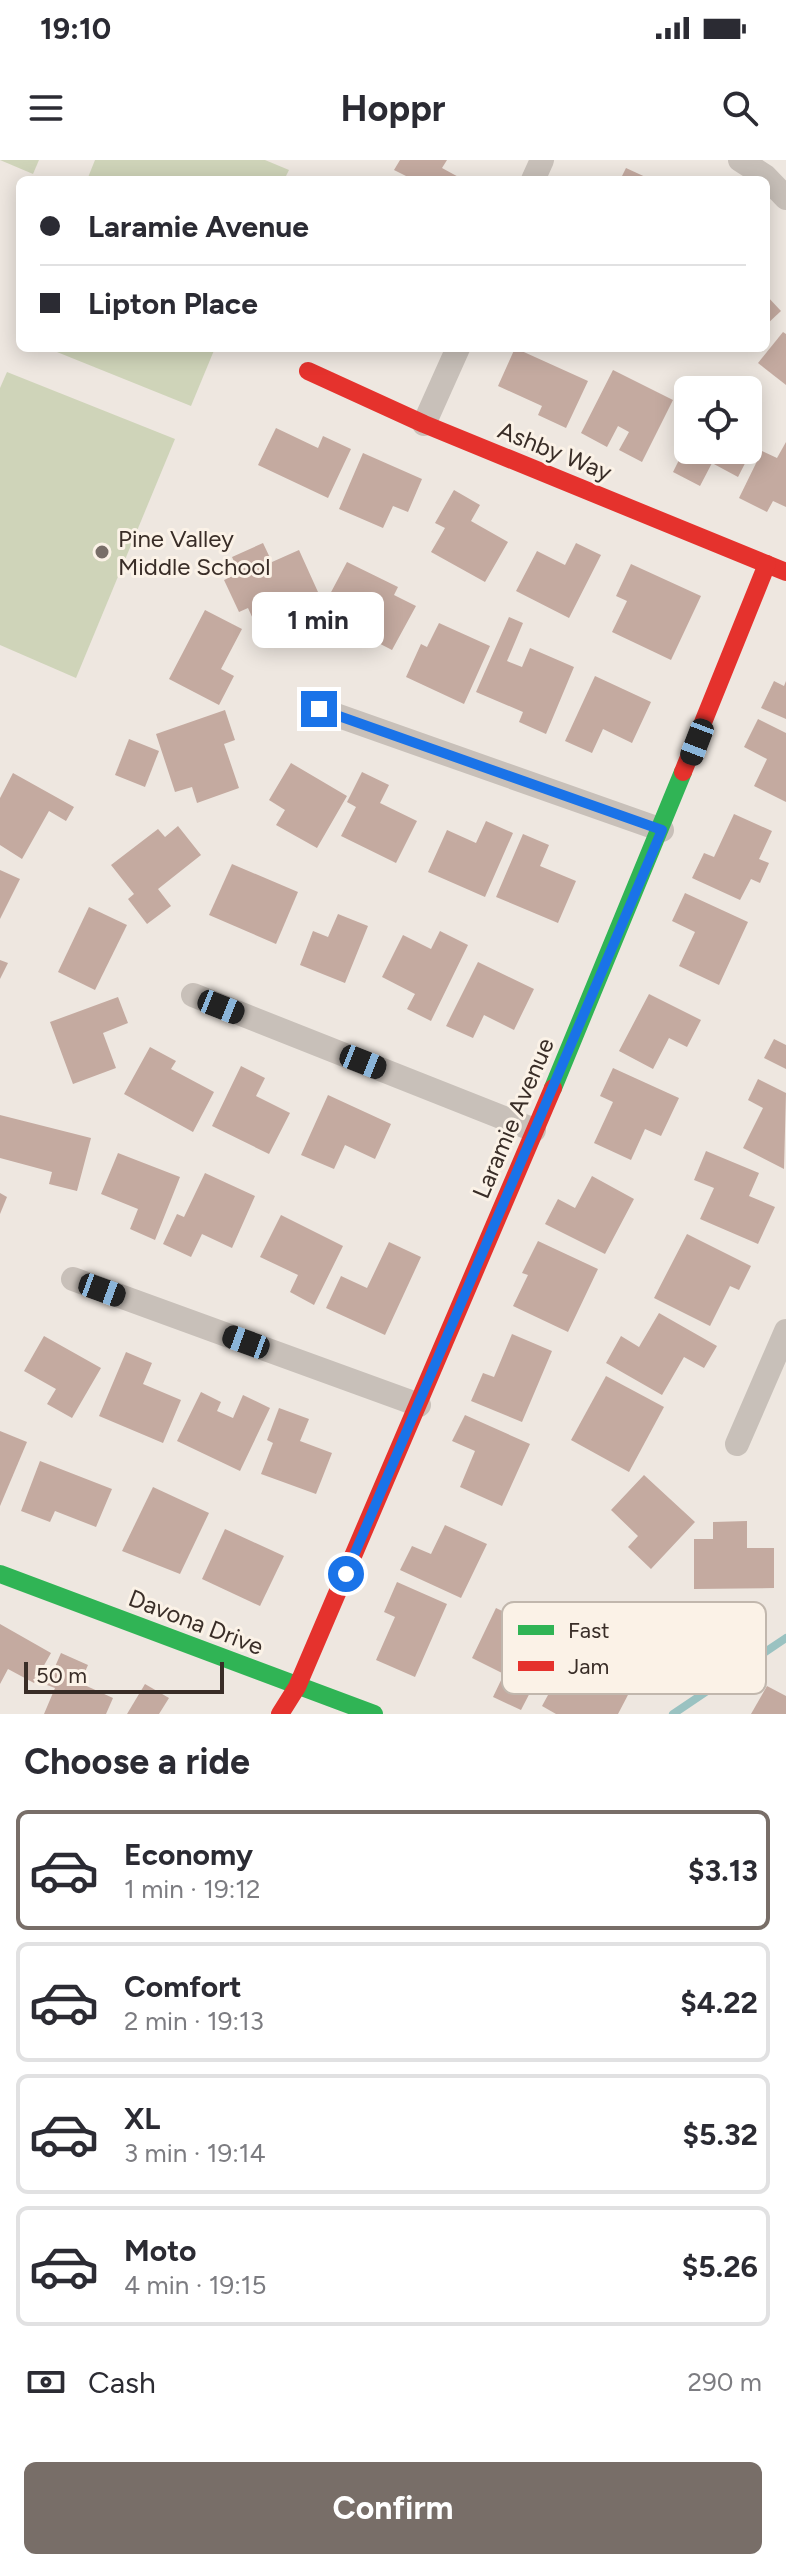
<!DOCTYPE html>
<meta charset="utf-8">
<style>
body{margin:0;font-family:Figtree,sans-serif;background:#f7f7f7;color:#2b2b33;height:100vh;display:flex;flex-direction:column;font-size:30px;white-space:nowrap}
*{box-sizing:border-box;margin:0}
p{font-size:26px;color:#7c7c81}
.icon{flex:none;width:44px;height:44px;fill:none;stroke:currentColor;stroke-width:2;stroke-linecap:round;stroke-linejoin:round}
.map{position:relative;height:1554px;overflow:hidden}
.side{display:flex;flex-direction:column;background:#fff;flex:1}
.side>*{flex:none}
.top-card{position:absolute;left:16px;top:16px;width:754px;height:176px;border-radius:12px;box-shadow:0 4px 20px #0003;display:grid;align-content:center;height:176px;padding:0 24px;background:#fff}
.buttons{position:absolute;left:674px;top:216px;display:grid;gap:16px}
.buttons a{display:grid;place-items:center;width:88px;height:88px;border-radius:12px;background:#fff;box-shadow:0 4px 20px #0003;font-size:40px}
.scale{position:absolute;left:24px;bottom:20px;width:200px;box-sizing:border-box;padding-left:8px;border:4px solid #392d27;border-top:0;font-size:22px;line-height:28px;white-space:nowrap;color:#392d27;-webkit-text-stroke:6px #fbf2e7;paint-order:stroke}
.end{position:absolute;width:36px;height:36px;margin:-18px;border:10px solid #1a73e8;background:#fff;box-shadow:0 0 0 4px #fff}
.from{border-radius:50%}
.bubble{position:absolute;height:56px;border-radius:12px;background:#fff;box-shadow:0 4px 20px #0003;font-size:26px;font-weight:700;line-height:56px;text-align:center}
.car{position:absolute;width:24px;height:48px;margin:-24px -12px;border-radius:10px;box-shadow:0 0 6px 2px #0007;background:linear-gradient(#222 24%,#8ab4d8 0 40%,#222 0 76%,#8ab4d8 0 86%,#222 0)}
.top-card b{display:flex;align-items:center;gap:28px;height:76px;font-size:30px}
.top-card b+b{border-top:2px solid #e1e1e2}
.top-card i{width:20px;height:20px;background:#2b2b33}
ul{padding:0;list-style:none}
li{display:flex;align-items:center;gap:24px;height:120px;margin:0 16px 12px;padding:0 8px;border:4px solid #e1e1e2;border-radius:12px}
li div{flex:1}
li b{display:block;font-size:30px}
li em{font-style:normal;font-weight:700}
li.on{border-color:#786e68}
li>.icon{width:72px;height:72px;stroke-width:1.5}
h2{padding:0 24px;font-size:36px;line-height:96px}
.pay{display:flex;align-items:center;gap:20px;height:88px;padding:0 24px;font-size:30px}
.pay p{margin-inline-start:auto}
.cta{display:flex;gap:16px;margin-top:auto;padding:16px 24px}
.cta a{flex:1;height:92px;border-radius:12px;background:#786e68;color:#fff;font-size:32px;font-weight:700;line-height:92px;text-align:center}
.status{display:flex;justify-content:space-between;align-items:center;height:56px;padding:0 40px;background:#fff;direction:ltr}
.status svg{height:22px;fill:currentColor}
header{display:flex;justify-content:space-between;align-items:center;height:104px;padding:0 24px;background:#fff;font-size:36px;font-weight:700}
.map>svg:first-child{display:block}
.green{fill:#cfd4b9}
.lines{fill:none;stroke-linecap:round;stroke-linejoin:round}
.stream{stroke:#9ac2c1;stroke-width:8}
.building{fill:#c4aaa0}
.street{stroke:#c8c0b9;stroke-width:24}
.fast{stroke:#30b455;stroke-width:18}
.jam{stroke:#e5322d;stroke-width:18}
.route{stroke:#1a73e8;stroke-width:10}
.poi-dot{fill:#786e68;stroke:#fbf2e7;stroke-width:3}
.labels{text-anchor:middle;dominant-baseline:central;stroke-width:6;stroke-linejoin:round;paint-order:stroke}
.street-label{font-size:24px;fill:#392d27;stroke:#fbf2e7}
.poi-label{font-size:24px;fill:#392d27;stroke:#fbf2e7;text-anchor:start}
.key{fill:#fbf2e7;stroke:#c1b7ad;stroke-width:2}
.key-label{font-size:22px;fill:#392d27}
</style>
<div class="status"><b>19:10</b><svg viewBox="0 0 49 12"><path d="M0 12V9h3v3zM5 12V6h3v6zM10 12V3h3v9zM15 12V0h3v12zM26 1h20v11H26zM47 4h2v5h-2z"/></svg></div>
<header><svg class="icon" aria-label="menu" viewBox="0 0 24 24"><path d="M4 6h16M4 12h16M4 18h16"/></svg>Hoppr<svg class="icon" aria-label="search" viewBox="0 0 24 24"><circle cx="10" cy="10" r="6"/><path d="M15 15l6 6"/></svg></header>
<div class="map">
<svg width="786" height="1554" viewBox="0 0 786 1554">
<rect width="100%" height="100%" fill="#eee7e0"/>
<!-- green -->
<g class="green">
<path d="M 0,0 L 39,0 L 33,14 Z"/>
<path d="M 95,0 L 265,0 L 289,10 L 284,20 L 87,20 Z"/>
<path d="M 47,188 L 215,188 L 191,246 Z"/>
<path d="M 7,212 L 175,279 L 76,518 L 0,485 L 0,228 Z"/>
</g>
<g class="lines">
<!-- stream -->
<path class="stream" d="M 673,1554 L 786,1478"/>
</g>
<!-- building -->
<g class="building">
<path d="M 400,0 L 447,0 L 442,8 L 464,20 L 414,20 L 394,10 Z"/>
<path d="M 626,8 L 652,20 L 620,20 Z"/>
<path d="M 766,135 L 781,151 L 766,165 Z"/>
<path d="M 783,172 L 786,174 L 786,225 L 758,203 Z"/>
<path d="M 515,188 L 588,221 L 566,268 L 538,255 L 542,246 L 498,226 Z"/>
<path d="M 613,210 L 673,240 L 642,302 L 619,290 L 629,272 L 618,266 L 607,287 L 581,273 Z"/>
<path d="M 707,222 L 723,230 L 702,230 Z"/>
<path d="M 276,268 L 318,288 L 323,276 L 351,289 L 328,338 L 258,305 Z"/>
<path d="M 748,269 L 760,274 L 738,317 L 712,303 L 700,326 L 673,312 L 688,282 L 688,290 L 748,290 Z"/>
<path d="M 786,282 L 786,347 L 773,341 L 767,352 L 739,338 L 762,291 L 777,298 Z"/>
<path d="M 363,293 L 422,319 L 408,352 L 393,346 L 383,368 L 339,349 Z"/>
<path d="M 454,330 L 480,345 L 471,361 L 508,382 L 485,422 L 431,392 L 445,368 L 435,363 Z"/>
<path d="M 263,383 L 272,402 L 299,390 L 318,432 L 283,449 L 291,467 L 263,481 L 248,448 L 239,452 L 224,420 L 239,413 L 232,397 Z"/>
<path d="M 576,383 L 601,395 L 569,458 L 516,431 L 537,391 L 565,405 Z"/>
<path d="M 347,402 L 398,427 L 394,435 L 416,446 L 392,490 L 320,453 Z"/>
<path d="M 631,404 L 701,436 L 671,500 L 612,472 L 627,441 L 616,436 Z"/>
<path d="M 205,450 L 242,469 L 221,509 L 234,516 L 219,545 L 169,519 Z"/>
<path d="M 509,457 L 523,463 L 507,501 L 522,507 L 530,488 L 574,507 L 546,574 L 519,562 L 523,552 L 476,532 Z"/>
<path d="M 439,463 L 490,486 L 464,544 L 406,517 L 421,484 L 427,487 Z"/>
<path d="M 595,516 L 651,542 L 632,583 L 603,569 L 592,593 L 565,581 Z"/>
<path d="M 774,521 L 784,526 L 786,521 L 786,559 L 761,548 Z"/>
<path d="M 225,550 L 235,580 L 224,584 L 239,628 L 197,643 L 192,627 L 175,632 L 156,574 Z"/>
<path d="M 758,559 L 786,573 L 786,642 L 754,626 L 767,599 L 744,587 Z"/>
<path d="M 129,579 L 159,591 L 145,627 L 115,615 Z"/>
<path d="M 291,603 L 347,636 L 317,688 L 276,665 L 285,650 L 269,640 Z"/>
<path d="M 362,612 L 389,625 L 380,643 L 417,661 L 396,703 L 341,676 L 356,647 L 347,642 Z"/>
<path d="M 13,613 L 74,647 L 66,661 L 49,651 L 22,699 L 0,685 L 0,638 Z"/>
<path d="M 734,654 L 772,671 L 759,699 L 769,703 L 760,723 L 751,719 L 740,740 L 692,718 L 704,693 L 714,697 Z"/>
<path d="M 486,661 L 513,673 L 485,737 L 428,712 L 447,670 L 476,683 Z"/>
<path d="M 178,666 L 201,695 L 158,729 L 171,746 L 147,764 L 128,739 L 134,734 L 111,705 L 158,669 L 165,677 Z"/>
<path d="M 523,674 L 549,685 L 540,706 L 576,721 L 558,763 L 496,737 Z"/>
<path d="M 232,704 L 298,732 L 276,784 L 209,755 Z"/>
<path d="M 0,710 L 20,719 L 0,759 Z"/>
<path d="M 685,733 L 748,762 L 719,825 L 679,806 L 695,772 L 672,761 Z"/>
<path d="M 89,747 L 127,765 L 95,830 L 58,812 Z"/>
<path d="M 338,754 L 368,766 L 345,823 L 300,805 L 313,771 L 328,777 Z"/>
<path d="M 440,771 L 468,785 L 431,861 L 407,849 L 415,834 L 382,817 L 403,775 L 431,789 Z"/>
<path d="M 0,800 L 8,803 L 0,819 Z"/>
<path d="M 478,802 L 534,829 L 514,870 L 484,855 L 473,878 L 446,866 Z"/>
<path d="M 649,834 L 701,860 L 687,887 L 669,878 L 653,909 L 619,891 Z"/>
<path d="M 118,837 L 128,863 L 103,873 L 116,908 L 73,924 L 50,862 Z"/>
<path d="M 774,879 L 786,885 L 786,909 L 764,898 Z"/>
<path d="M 150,887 L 176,901 L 171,909 L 214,932 L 193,972 L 124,934 Z"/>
<path d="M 241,906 L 265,918 L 256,936 L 290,953 L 269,994 L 212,966 Z"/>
<path d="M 613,908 L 679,938 L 661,976 L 645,969 L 631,1000 L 594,983 L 613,942 L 600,936 Z"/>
<path d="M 758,919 L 786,933 L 784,1009 L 743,988 L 763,948 L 748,940 Z"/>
<path d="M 328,935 L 391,964 L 375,999 L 345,985 L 334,1009 L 301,995 Z"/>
<path d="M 0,955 L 91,978 L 77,1031 L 49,1024 L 52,1012 L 0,998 Z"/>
<path d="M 706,991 L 759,1013 L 749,1036 L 775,1047 L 758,1084 L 700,1059 L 714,1028 L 694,1020 Z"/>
<path d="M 118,993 L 180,1017 L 155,1080 L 130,1069 L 138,1049 L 101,1034 Z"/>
<path d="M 205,1013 L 255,1036 L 232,1088 L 202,1074 L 191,1097 L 163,1084 L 177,1054 L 184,1057 Z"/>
<path d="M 592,1016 L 634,1039 L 605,1094 L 545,1064 L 558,1039 L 575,1048 Z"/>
<path d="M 0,1033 L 7,1037 L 0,1054 Z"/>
<path d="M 281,1055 L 343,1086 L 314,1145 L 290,1132 L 298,1115 L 260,1097 Z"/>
<path d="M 687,1074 L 751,1106 L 739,1130 L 730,1126 L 710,1166 L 654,1138 Z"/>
<path d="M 538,1081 L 598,1109 L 568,1172 L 513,1146 L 528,1115 L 522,1113 Z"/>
<path d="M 389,1082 L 421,1097 L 385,1175 L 326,1148 L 341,1116 L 367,1128 Z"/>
<path d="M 659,1153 L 717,1186 L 704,1208 L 684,1197 L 662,1235 L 606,1203 L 621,1176 L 639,1187 Z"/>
<path d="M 512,1174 L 552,1191 L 522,1262 L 471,1241 L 483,1213 L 494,1217 Z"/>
<path d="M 44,1176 L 101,1208 L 72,1258 L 47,1244 L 56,1229 L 24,1211 Z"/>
<path d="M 126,1192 L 152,1203 L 143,1224 L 181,1240 L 163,1283 L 99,1256 Z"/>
<path d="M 606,1216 L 664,1247 L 629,1312 L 571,1280 Z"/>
<path d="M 201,1232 L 221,1242 L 217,1251 L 233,1258 L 243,1235 L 270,1248 L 240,1311 L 177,1281 Z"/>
<path d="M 279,1248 L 309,1259 L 300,1281 L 332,1293 L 316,1334 L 261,1314 L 273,1283 L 267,1280 Z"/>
<path d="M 465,1255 L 530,1284 L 502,1346 L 460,1327 L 475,1291 L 452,1281 Z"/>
<path d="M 0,1271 L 27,1282 L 0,1346 Z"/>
<path d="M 40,1301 L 112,1329 L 96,1367 L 55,1351 L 50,1362 L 21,1351 Z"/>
<path d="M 644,1315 L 695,1362 L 651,1409 L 628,1387 L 638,1376 L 611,1350 Z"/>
<path d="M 153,1327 L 209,1353 L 180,1414 L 122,1391 Z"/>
<path d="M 747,1361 L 747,1388 L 774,1388 L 774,1428 L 694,1429 L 694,1379 L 713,1379 L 713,1362 Z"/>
<path d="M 445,1365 L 487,1384 L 461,1438 L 400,1410 L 412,1386 L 431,1394 Z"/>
<path d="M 225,1369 L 284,1396 L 260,1446 L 202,1419 Z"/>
<path d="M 397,1422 L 447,1444 L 415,1517 L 376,1500 L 395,1457 L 384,1452 Z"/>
<path d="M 496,1448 L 523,1461 L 515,1477 L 550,1494 L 521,1550 L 493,1537 L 504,1514 L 472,1498 Z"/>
<path d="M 0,1464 L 51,1493 L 34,1523 L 8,1509 L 0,1524 Z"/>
<path d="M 577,1482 L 596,1492 L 587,1510 L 629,1533 L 618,1554 L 556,1554 L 542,1546 Z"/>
<path d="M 61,1493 L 88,1505 L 80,1523 L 113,1538 L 106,1554 L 44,1554 L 55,1528 L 47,1525 Z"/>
<path d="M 145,1524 L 169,1538 L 159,1554 L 127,1554 Z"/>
<path d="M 767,1526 L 786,1536 L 786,1554 L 751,1554 Z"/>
</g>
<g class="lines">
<!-- street -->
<g class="street">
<path d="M 740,0 L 765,16 L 786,38"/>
<path d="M 533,20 L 542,0"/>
<path d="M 424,264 L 458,188"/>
<path d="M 319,549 L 662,670"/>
<path d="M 193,835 L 534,970"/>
<path d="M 73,1119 L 419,1245"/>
<path d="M 737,1284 L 786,1171"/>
</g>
<!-- fast -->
<g class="fast">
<path d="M 553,928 L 683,612"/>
<path d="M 0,1414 L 374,1554"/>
</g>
<!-- jam -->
<g class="jam">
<path d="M 308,211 L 424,264 L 786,412"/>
<path d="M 683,612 L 767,404"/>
<path d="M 280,1554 L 297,1527 L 553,928"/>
</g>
</g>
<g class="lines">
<!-- route -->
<path class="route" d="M 319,549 L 662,670 L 346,1414"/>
</g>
<!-- markers -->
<circle class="poi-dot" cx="102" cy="392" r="8"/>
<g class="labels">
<!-- street labels -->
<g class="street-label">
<text transform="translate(555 291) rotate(22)">Ashby Way</text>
<text transform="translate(513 958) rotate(-67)">Laramie Avenue</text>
<text transform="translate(196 1462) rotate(21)">Davona Drive</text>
</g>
<!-- poi labels -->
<g class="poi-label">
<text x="118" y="378">Pine Valley<tspan x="118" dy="28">Middle School</tspan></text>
</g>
</g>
<!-- legend -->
<rect x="502" y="1442" width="264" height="92" rx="12" class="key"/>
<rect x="518" y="1465" width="36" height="10" fill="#30b455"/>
<rect x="518" y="1501" width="36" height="10" fill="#e5322d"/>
<g class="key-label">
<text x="568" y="1478">Fast</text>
<text x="568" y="1514">Jam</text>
</g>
</svg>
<div class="buttons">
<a><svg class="icon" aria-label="locate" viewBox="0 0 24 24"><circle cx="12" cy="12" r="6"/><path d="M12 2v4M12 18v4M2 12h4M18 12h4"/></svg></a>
</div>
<div class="scale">50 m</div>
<i class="end from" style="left:346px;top:1414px"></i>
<i class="end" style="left:319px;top:549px"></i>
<div class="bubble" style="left:252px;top:432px;width:132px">1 min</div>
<i class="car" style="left:697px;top:582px;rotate:201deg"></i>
<i class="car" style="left:221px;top:847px;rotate:112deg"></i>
<i class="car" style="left:363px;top:902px;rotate:112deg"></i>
<i class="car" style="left:102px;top:1130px;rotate:110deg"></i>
<i class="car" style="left:246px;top:1182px;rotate:290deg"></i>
<div class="top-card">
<b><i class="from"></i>Laramie Avenue</b>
<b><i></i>Lipton Place</b>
</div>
</div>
<section class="side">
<h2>Choose a ride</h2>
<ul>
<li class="on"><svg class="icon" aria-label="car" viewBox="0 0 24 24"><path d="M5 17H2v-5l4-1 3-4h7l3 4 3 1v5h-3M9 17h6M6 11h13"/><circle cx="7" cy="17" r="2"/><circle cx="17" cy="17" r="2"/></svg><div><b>Economy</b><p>1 min · 19:12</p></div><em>$3.13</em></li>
<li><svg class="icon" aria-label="car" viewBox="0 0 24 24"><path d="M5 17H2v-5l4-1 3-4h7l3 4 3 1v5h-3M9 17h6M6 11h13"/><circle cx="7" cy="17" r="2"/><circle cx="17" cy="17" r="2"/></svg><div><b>Comfort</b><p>2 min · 19:13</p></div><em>$4.22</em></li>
<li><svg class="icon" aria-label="car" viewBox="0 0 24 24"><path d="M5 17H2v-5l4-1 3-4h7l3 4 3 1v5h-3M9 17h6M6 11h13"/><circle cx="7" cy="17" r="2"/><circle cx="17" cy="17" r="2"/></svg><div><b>XL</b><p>3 min · 19:14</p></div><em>$5.32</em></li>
<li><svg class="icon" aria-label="car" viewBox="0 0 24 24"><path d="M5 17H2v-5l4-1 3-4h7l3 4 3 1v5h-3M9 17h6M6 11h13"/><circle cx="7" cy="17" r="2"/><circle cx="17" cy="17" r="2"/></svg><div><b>Moto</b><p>4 min · 19:15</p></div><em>$5.26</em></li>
</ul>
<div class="pay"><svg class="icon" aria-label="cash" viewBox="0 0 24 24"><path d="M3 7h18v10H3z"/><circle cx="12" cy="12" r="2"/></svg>Cash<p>290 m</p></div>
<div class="cta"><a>Confirm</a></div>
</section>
